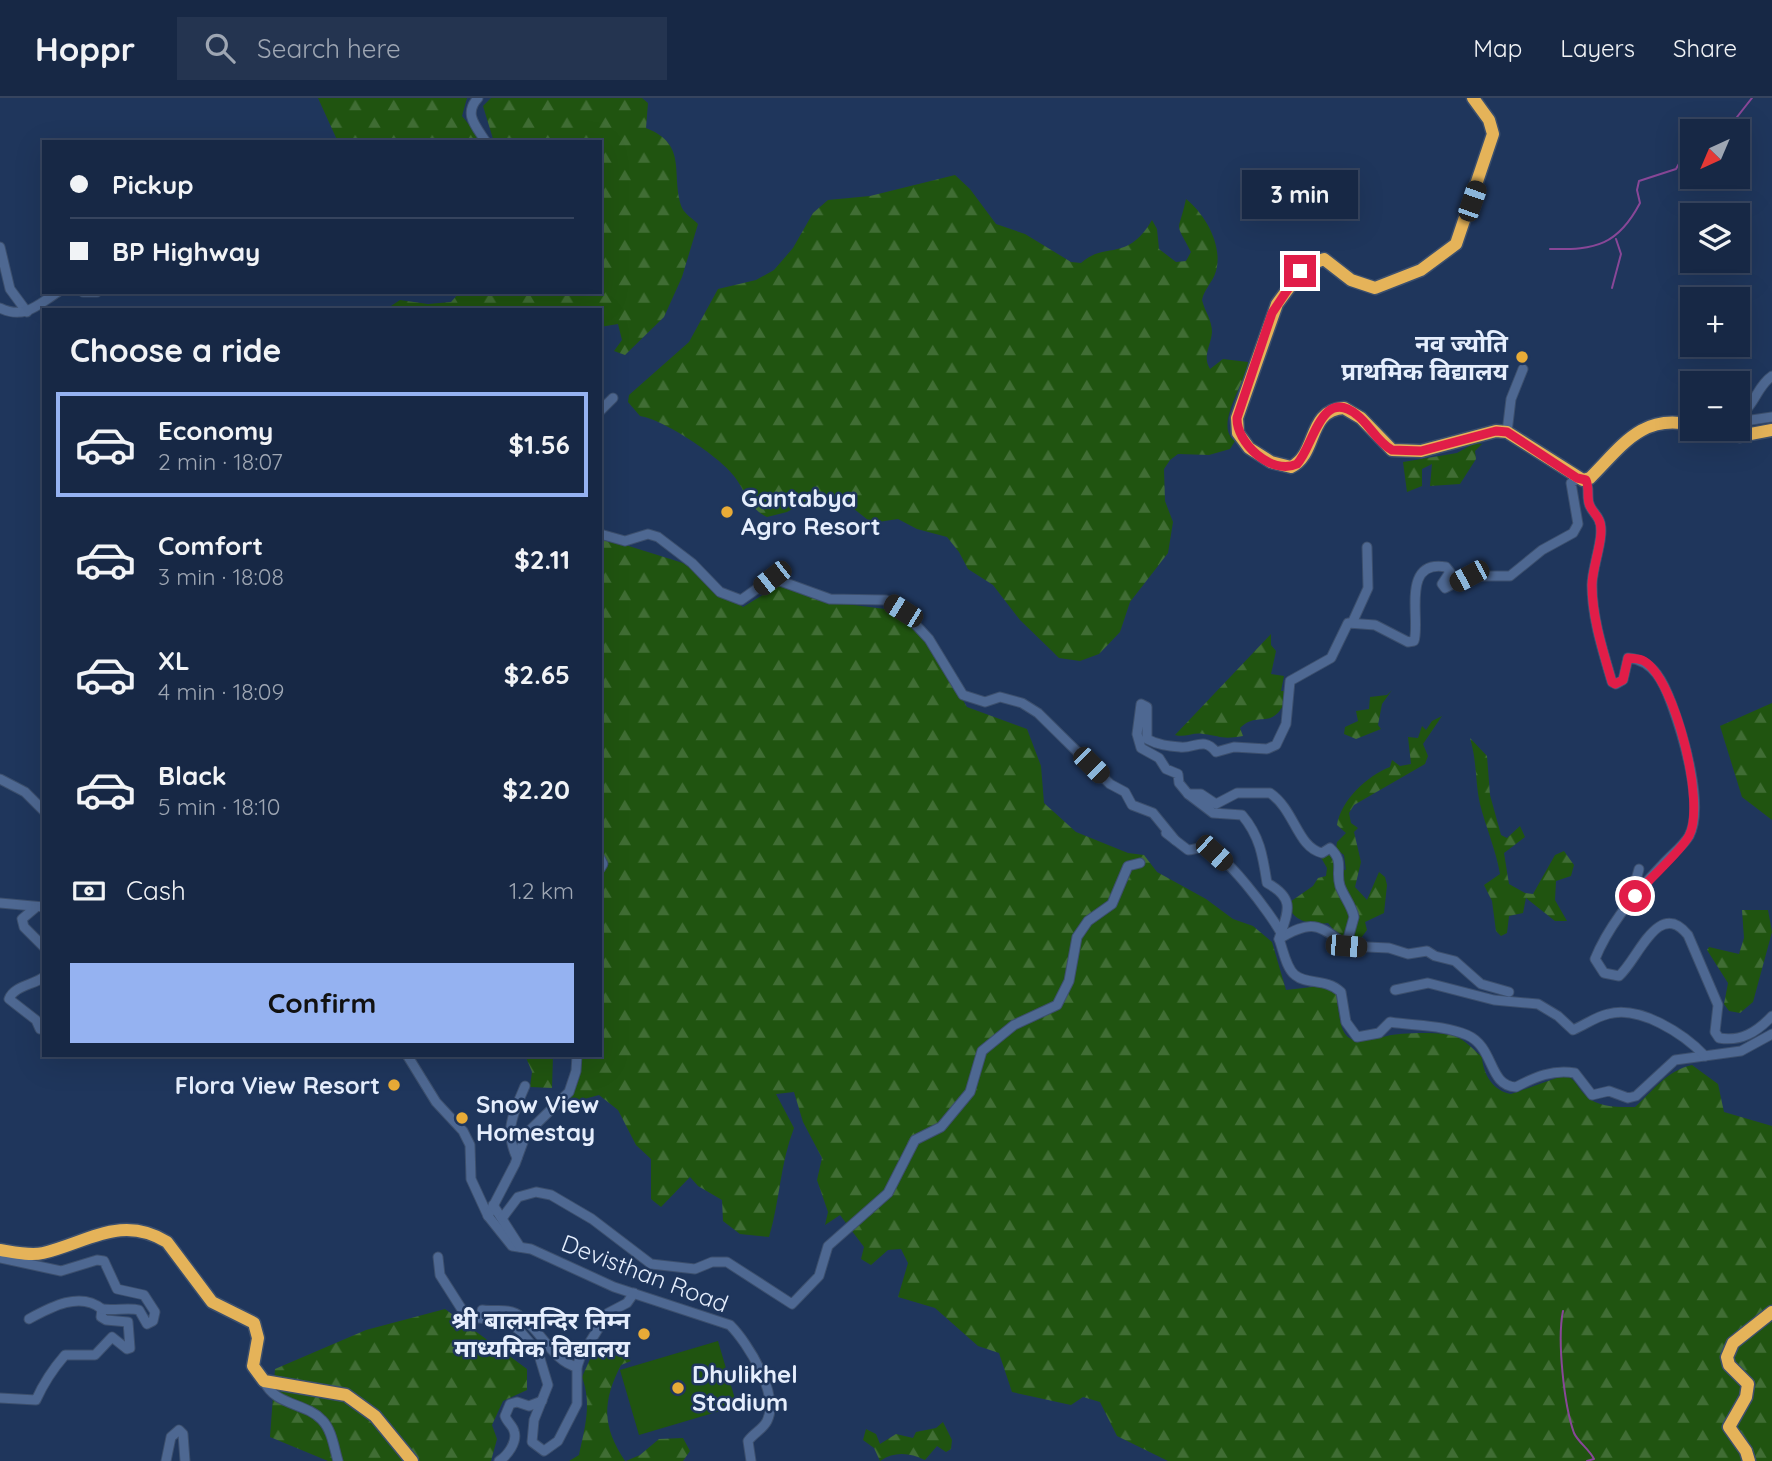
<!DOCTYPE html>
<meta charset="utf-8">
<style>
body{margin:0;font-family:Quicksand,"Noto Sans Devanagari",sans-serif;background:#243450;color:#f1f3f6;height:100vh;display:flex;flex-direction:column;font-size:26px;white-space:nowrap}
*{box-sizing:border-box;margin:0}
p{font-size:23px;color:#9ea6b3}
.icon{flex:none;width:38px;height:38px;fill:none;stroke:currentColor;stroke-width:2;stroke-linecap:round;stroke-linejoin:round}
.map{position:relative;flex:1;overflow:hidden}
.details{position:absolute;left:42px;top:210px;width:560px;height:749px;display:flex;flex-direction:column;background:#172845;border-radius:0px;box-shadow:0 7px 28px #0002,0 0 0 2px #36445e}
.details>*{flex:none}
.top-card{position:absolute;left:42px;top:42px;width:560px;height:154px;border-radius:0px;box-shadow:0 7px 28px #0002,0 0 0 2px #36445e;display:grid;align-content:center;height:154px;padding:0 28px;background:#172845}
.needle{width:46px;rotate:224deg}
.controls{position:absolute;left:1680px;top:21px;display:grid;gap:14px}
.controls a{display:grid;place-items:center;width:70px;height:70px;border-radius:0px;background:#172845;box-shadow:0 7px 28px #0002,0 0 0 2px #36445e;font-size:35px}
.end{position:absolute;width:32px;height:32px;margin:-16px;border:9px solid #e11d48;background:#fff;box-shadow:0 0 0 4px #fff}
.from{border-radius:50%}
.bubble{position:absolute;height:49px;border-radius:0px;background:#172845;box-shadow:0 7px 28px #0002,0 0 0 2px #36445e;font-size:23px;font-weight:800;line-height:49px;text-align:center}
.car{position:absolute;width:21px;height:42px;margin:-21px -10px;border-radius:9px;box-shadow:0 0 5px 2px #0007;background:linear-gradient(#222 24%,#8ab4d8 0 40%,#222 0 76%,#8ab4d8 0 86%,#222 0)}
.top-card b{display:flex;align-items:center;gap:24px;height:66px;font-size:26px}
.top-card b+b{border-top:2px solid #36445e}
.top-card i{width:18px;height:18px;background:#f1f3f6}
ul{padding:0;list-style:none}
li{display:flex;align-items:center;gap:21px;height:105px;margin:0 14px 10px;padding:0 14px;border:4px solid transparent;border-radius:0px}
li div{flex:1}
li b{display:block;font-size:26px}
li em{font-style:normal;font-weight:800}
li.on{border-color:#95b2f1}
li>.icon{width:63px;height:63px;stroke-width:1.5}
h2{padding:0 28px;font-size:32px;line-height:84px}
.pay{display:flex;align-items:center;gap:18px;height:77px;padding:0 28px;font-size:26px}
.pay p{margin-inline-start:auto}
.action{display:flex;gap:14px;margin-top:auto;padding:14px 28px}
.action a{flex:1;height:80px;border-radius:0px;background:#95b2f1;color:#111;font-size:28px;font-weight:800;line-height:80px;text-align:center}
header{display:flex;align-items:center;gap:42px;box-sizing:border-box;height:98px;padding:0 35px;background:#172845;border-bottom:2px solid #36445e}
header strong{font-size:33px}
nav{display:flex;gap:38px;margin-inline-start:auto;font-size:24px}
.search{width:490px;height:63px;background:#243450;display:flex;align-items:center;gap:18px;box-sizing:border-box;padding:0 24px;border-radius:0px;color:#9ea6b3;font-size:26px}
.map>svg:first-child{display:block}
.forest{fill:url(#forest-firs)}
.green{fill:#205410}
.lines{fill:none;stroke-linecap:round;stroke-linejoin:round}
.stream{stroke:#884797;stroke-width:2}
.minor-casing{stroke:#3c4f6d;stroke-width:11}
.highway-casing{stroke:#3c4f6d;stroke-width:15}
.minor{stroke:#4e6892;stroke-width:9}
.highway{stroke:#e5b359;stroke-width:12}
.route{stroke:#e11d48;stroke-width:9}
.poi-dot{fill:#e8ab37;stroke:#1f365c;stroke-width:2.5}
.labels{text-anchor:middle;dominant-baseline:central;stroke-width:5;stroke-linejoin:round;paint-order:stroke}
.poi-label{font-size:24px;font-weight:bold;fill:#e5eefd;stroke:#1f365c;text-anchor:end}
.street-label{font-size:24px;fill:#e5eefd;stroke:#1f365c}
</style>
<header>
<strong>Hoppr</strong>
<div class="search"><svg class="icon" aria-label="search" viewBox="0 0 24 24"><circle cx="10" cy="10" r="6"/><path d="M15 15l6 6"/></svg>Search here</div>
<nav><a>Map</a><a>Layers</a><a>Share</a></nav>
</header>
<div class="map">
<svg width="1772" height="1363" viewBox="0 0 1772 1363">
<defs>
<pattern id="forest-firs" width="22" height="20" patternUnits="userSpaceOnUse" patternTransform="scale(1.75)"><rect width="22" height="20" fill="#205410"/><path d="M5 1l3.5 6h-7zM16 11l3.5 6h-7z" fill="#406d34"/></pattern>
</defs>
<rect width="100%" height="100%" fill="#1f365c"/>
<!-- forest -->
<g class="forest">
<path d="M 318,0 L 467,0 L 462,18 L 483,44 L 338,44 Z"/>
<path d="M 491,0 L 642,0 L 648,5 L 646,30 C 689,47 670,76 682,110 C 685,116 693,121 698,126 L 682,179 L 664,219 L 625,257 L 614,253 L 622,242 L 618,226 L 600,229 L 600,212 L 385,212 L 400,202 L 428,206 L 451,204 L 460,194 L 600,194 L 600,44 L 494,44 L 483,8 Z"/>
<path d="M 955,77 L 970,91 L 996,126 L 1025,136 L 1071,164 L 1081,165 C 1105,143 1127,165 1152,122 L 1157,131 L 1159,151 L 1176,164 L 1186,163 L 1191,154 C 1174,121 1178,138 1186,101 C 1206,117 1223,148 1216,173 C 1213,184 1204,191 1202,202 C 1205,214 1212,222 1212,234 C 1211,248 1202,258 1210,271 L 1223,261 L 1248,264 C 1246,285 1213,328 1235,343 L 1230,351 L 1209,357 L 1178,356 L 1170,362 L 1164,371 L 1165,403 L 1173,424 L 1168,455 L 1130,504 L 1120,534 L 1099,556 L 1080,563 L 1059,560 L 1052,553 L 1020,522 L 993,487 L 968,471 L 959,454 L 947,439 L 917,431 L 898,421 L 878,424 L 868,422 L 844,403 L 814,399 L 787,414 L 767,419 C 748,410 746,393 734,378 C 720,359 663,321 640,318 L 628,304 L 629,297 L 689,244 L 718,191 L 756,182 L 774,172 L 793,150 L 813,115 L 828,102 L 870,98 Z"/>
<path d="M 1475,345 L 1482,346 L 1475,353 L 1476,361 L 1460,386 L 1430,388 L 1432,366 L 1422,371 L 1422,388 L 1407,394 L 1403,364 L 1457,355 Z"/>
<path d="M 600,439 L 683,465 L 743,509 L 781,486 L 822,503 L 893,512 L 922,535 L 967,609 L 1027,631 L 1041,668 L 1044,705 L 1076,734 L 1128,755 L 1144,757 L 1157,774 L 1206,801 L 1233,821 L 1253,828 L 1272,844 L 1286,892 L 1321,888 L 1336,895 C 1342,937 1340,951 1387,938 C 1399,935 1445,933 1457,939 C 1466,943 1475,953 1482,959 C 1483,976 1493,993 1511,996 L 1565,977 C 1576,981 1577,989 1585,997 C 1598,1010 1618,1009 1635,1009 C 1654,992 1666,973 1692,967 L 1718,986 L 1724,1014 L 1772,1028 L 1772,1363 L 1168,1363 L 1117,1338 L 1100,1304 L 1083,1299 L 1071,1307 L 1012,1294 L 999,1255 L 978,1248 L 935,1210 L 898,1199 L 908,1165 L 901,1151 L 888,1152 L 871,1167 L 861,1161 L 864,1149 L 840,1117 L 825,1127 L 828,1114 L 817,1082 L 822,1060 L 803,1024 L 794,994 L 776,996 L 794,1030 C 780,1066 780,1102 769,1139 L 740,1136 L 723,1123 L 722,1102 L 698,1088 L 690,1079 L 661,1109 L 651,1101 L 651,1061 L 636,1047 L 618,1012 L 599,997 L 562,1007 L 579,957 L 600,957 Z"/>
<path d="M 1271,536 L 1271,547 L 1276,553 L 1271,576 L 1284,578 L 1281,593 L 1290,593 C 1273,638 1260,610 1240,630 L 1243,638 C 1221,642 1222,638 1203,636 C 1193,634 1185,640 1175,637 Z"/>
<path d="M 1392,592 L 1382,606 L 1378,627 L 1381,631 L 1356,641 L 1344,636 L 1345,629 L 1358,623 L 1356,613 L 1369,611 L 1370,599 L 1387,597 Z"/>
<path d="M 1772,605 L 1772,722 L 1742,699 L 1720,628 Z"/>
<path d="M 1442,618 L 1423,646 L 1428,658 L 1425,666 L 1354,707 L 1349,715 L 1351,725 L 1358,730 L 1354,734 L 1361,764 L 1355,789 L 1367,802 L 1379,774 L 1385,779 L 1387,787 L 1384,815 L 1365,824 L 1367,832 L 1358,844 L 1354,845 L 1336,835 L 1328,825 C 1310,827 1294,824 1287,806 L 1313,788 L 1318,780 L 1326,778 L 1327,770 L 1319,756 L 1325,753 L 1336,761 L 1334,770 L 1346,772 L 1344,757 L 1336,751 L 1337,744 L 1346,735 L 1337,727 C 1341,702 1367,678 1390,669 L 1392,662 L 1400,668 L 1411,666 L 1408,639 L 1418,640 L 1422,628 L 1426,632 L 1432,623 Z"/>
<path d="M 1470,640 L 1487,658 L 1490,697 L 1501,737 L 1507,740 L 1520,728 L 1525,739 L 1504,755 L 1509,786 L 1525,795 L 1533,796 L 1555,757 L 1564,753 L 1574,767 L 1571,778 L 1556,783 L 1555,802 L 1567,823 L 1555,823 L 1526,800 L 1523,815 L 1509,818 L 1507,835 L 1501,838 L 1496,833 L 1492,803 L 1484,787 L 1500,776 C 1496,752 1486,730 1480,706 C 1475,683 1477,663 1470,640 Z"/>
<path d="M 1742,812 L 1768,812 L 1772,834 L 1753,904 L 1740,915 L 1729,913 L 1724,906 L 1728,885 L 1707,852 L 1709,849 L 1739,856 L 1744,840 Z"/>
<path d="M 525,957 L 553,957 L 552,990 L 530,989 L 532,974 Z"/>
<path d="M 445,1211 L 527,1271 L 527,1292 L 503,1303 L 492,1327 L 497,1341 L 491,1363 L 328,1363 L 270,1339 L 275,1271 L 366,1232 Z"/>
<path d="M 603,1244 L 609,1257 L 625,1258 L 631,1263 L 621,1267 C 602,1304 602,1328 625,1363 L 569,1363 L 579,1357 C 585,1329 592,1306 582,1279 L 596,1248 Z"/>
<path d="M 943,1324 L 952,1342 L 951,1351 L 946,1354 L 937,1348 L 925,1362 C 910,1355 895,1353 880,1363 L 874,1350 L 863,1342 L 866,1331 L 876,1336 L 880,1346 L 896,1336 L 913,1340 L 916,1334 L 936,1330 Z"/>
<path d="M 683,1340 L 690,1353 L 683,1363 L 626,1363 L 640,1357 L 659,1341 Z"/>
</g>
<!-- green -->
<path class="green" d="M 718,1243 L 737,1308 L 639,1337 L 620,1272 Z"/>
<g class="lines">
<!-- stream -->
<g class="stream">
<path d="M 1726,33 L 1752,0"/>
<path d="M 1550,151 C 1596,152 1618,147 1640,105 L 1637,92 L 1639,83 L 1676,71 L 1681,62 L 1692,54"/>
<path d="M 1612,190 L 1621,156 L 1616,141"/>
<path d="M 1563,1213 C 1557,1242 1564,1307 1574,1335 C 1578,1344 1589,1351 1594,1361 L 1587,1363"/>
</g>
<defs>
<g id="minor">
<path d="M 478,0 C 463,16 476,28 486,44"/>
<path d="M 0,149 L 10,191 L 27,214"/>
<path d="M 83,194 L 97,194"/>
<path d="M 0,210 C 25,222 37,207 58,194"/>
<path d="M 600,313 L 613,300"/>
<path d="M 1738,317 C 1755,309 1756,289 1772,278"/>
<path d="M 1738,324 L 1772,319"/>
<path d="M 1507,334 L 1511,301 L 1523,271"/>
<path d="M 1586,382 C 1590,391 1586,400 1590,408 C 1592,413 1597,417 1599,422 C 1606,436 1592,468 1592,487 C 1592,520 1603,553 1612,584 L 1616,586 L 1623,582 L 1628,560 C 1654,562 1664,585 1672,607 C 1683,637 1705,709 1689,738 C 1683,748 1671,757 1663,766 C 1637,793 1609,826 1595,861 L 1604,875 L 1619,878 C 1638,862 1658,800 1688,837 L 1718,907 L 1715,934 L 1719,940 C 1741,944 1757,934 1772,918"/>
<path d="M 600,436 L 625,443 L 648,436 L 658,439 L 692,465 L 720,494 L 741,502 L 772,480 L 830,501 L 886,502 L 903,513 L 929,541 L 963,597 L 985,604 L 1000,599 L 1022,605 L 1038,615 L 1110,686 L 1125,694 L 1132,707 L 1153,715 L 1175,742 L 1166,735"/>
<path d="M 1353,523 L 1368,490 L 1367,449"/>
<path d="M 0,681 L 25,694 L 44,713"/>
<path d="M 1188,696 L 1179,685 L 1178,676 L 1166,671 L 1159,660 L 1141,650 L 1137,636 L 1141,606 L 1147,609 L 1147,641 C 1158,647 1168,648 1180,649 C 1194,651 1204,638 1216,654 L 1234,649 L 1267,651 L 1276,647 L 1286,626 L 1290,583 L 1331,560 L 1348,525 L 1375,527 L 1408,544 L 1414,543 C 1421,523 1400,461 1446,469 L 1450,474 L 1442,486 L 1445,490 L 1469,478 L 1510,478 L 1542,452 L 1573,435 L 1578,426 L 1571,385 L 1578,380"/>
<path d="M 1175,742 L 1188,752 C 1193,752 1199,749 1204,750 C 1223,751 1272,818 1281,835"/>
<path d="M 600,760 L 603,766 L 600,771"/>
<path d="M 1631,800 L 1639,771"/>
<path d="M 0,805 L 44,809"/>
<path d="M 35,810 L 22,821 L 24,829 L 44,849"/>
<path d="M 1279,841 C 1310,822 1319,825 1346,848 L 1389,850 L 1408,856 L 1427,853 L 1435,858 L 1455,863 L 1481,886 L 1509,894"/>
<path d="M 1346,848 L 1354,819 C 1352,808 1344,799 1340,788 C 1335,772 1345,764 1330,750 L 1322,755 C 1297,749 1295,712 1270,695 L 1237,695 L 1216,706 L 1201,696 L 1188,696 L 1213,715 L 1242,717 C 1260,738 1263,759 1267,785 C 1296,801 1288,813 1279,841 C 1283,851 1286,870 1295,877 C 1307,887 1326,880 1341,894 L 1346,924 L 1357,939 L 1379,935 L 1390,924 C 1415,928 1444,927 1467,937 C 1495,949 1488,988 1516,989 C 1535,979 1553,971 1575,975 L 1592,997 L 1609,993 L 1628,1000 L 1636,998 L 1675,962 L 1741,953 L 1772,936"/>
<path d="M 1395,892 L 1428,885 L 1494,902 L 1538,906 L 1558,918 L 1573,932 C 1585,927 1595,919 1608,916 C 1640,907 1684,936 1705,958"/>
<path d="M 40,931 L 36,922 L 9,901 C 14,888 33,887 44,879"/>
<path d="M 407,957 L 436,1004 L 463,1033 L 470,1047 L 471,1081 L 488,1118"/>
<path d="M 577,957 L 576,973 L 569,994 L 526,1036 L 515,1066 L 488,1118 L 512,1148 L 531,1151 L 614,1189 L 730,1227 C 748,1245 780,1297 767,1323 C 763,1331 754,1335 748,1343 L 751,1363"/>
<path d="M 517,1060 C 504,1032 513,1016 525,988"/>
<path d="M 493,1107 L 520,1149"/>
<path d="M 503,1119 L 518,1099 L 536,1094 L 551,1097 L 592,1121 L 651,1166 L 695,1171 L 712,1164 L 727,1164 L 792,1206 L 819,1178 L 828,1148 L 888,1095 L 915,1042 L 941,1029 L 970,994 L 982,953 L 1014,927 L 1057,907 L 1069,883 L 1077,839 L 1088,823 L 1112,806 L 1128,768 L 1140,765"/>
<path d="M 438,1159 L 440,1177 L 461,1210 L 472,1219 L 508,1224 L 519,1232 L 538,1254 L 548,1287 L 534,1322 L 532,1344 L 544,1353 L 558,1343 L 577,1306 L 577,1269 L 580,1260 L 608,1215 L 627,1205 L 634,1195"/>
<path d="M 0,1160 L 61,1173 L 97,1162 L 104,1163 L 117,1191 L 144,1197 L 155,1214 L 153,1223 L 147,1226 L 139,1212 C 129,1209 115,1213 102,1211 L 101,1219 L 106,1222 L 128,1224 L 130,1250 L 127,1251 L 112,1239 L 95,1257 L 65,1257 C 52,1272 44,1284 36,1302 L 0,1300"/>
<path d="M 482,1212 C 493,1214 504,1210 515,1215 C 539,1227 551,1263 577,1269"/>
<path d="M 29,1221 C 51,1209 80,1193 102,1211"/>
<path d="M 264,1283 C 275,1308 305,1304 322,1322 C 332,1332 334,1350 338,1363"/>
<path d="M 166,1363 L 171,1339 L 179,1332 L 183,1336 L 185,1363"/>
<path d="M 499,1363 C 507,1358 518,1344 514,1333 C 513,1328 507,1324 505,1318 L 510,1306 L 517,1304 L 529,1308 L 542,1303"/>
</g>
<g id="highway">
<path d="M 1473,0 L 1489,22 L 1493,36 L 1456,146 L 1421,172 L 1375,190 L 1351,182 L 1324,161 L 1304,169 L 1277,206 L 1237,320 L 1238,335 L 1249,350 L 1271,364 L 1291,369 C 1318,356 1307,312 1344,310 L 1361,320 L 1392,352 L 1421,353 L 1496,333 L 1507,334 L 1583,382 L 1590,380 C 1622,348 1642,315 1692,327"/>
<path d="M 1708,331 L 1740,338 L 1772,332"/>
<path d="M 0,1152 C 13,1154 30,1158 43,1155 C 88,1144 122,1116 167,1144 L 212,1204 L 254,1225 L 258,1240 L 253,1268 L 264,1283 L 346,1297 L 375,1318 L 412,1363"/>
<path d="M 1749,1363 L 1746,1353 L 1729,1329 L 1746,1299 L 1748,1286 L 1729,1267 L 1727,1259 L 1733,1245 L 1772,1214"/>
</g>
</defs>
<!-- minor casing -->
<use href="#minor" class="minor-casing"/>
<!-- highway casing -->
<use href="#highway" class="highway-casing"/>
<!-- minor -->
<use href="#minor" class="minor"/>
<!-- highway -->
<use href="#highway" class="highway"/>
</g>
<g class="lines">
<!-- route -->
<path class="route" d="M 1300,173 L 1272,215 L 1237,320 C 1236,344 1271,378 1297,366 C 1313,350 1321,287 1357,317 C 1370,327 1377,344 1392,352 L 1421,353 L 1496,333 L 1507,334 L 1577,380 L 1586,382 C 1590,391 1586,400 1590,408 C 1592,413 1597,417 1599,422 C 1606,437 1592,468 1592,487 C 1592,519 1603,553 1612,584 L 1615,586 L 1623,582 L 1628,560 C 1634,561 1639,560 1644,563 C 1675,581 1706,706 1689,738 C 1677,758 1650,779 1635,798"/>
</g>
<!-- markers -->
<g class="poi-dot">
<circle cx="1522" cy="259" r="7"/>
<circle cx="727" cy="414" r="7"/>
<circle cx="394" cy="987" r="7"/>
<circle cx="462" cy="1020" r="7"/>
<circle cx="644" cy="1236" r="7"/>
<circle cx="678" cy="1290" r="7"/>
</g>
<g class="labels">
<!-- poi labels -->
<g class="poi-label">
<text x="1508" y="245">नव ज्योति<tspan x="1508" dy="28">प्राथमिक विद्यालय</tspan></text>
<text x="741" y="400" text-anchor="start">Gantabya<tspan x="741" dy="28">Agro Resort</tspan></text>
<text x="380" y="987">Flora View Resort</text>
<text x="476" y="1006" text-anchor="start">Snow View<tspan x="476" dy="28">Homestay</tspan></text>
<text x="630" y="1222">श्री बालमन्दिर निम्न<tspan x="630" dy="28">माध्यमिक विद्यालय</tspan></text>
<text x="692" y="1276" text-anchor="start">Dhulikhel<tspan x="692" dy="28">Stadium</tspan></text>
</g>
<!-- street labels -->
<g class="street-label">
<text transform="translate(645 1175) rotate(21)">Devisthan Road</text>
</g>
</g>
</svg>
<div class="controls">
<a><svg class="needle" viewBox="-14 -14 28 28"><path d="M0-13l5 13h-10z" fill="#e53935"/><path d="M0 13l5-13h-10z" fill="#9ea6b3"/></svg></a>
<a><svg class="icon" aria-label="layers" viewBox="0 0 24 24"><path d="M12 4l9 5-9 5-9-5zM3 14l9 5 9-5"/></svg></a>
<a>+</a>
<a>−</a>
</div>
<i class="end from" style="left:1635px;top:798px"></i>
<i class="end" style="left:1300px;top:173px"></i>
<div class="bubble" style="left:1242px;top:72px;width:116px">3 min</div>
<i class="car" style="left:1472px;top:103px;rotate:19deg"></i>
<i class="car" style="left:1469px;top:478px;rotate:242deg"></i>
<i class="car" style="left:772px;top:480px;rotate:232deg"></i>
<i class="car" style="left:903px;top:513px;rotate:302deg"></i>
<i class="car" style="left:1091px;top:667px;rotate:135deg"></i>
<i class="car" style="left:1214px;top:755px;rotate:132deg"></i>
<i class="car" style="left:1346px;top:848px;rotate:95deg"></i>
<div class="top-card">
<b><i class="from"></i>Pickup</b>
<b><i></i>BP Highway</b>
</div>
<section class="details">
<h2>Choose a ride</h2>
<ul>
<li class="on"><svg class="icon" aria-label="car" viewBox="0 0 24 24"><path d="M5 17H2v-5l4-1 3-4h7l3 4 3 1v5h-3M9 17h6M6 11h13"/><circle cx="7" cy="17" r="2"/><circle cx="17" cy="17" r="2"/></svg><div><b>Economy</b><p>2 min · 18:07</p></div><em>$1.56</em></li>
<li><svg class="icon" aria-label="car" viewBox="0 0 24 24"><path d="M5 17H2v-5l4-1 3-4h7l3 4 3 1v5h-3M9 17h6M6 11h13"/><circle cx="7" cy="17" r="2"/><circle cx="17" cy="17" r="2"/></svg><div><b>Comfort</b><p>3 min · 18:08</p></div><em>$2.11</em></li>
<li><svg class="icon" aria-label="car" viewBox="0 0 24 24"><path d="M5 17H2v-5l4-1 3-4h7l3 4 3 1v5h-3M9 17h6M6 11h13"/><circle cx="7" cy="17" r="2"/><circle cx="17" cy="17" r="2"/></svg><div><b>XL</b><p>4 min · 18:09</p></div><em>$2.65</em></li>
<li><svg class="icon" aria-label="car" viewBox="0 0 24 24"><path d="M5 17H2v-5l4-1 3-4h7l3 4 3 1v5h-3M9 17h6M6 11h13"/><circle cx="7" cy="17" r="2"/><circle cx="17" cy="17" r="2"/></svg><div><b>Black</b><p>5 min · 18:10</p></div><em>$2.20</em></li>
</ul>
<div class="pay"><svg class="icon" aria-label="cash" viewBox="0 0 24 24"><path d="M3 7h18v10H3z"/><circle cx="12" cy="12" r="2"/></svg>Cash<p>1.2 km</p></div>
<div class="action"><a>Confirm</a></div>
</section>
</div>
